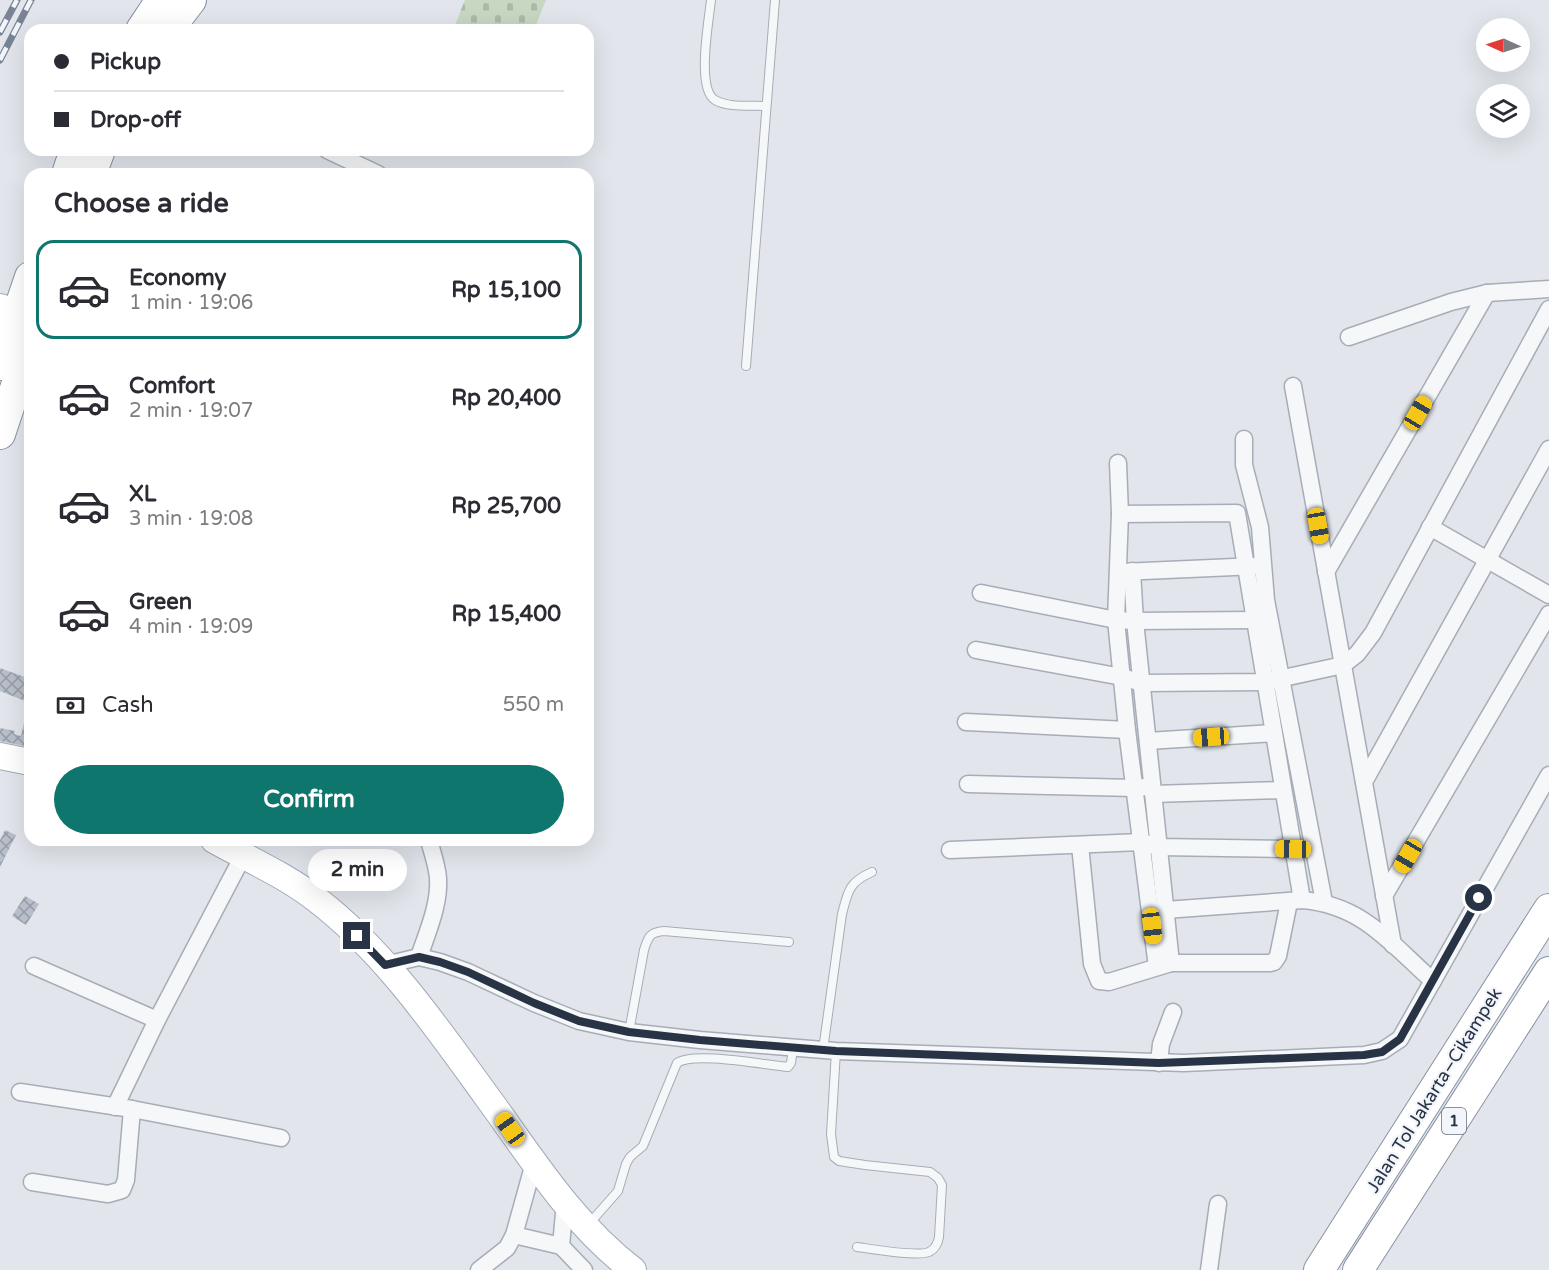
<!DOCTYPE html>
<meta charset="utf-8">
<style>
body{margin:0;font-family:"Varela Round",sans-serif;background:#f2f2f3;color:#2b2b33;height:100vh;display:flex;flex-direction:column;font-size:22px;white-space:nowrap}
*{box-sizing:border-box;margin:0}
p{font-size:20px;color:#7c7c81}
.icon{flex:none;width:33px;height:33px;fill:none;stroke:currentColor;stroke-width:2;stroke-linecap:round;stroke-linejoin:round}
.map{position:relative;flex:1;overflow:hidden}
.sheet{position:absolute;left:24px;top:168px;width:570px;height:678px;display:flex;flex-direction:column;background:#fff;border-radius:18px;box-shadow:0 6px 24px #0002}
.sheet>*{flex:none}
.top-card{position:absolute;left:24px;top:24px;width:570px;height:132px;border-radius:18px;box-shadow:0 6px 24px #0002;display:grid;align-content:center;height:132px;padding:0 30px;background:#fff}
.needle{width:39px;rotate:273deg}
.controls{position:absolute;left:1476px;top:18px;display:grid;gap:12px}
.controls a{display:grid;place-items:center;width:54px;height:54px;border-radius:50%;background:#fff;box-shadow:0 6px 24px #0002;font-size:30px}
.end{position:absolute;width:27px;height:27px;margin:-14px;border:8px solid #283346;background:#fff;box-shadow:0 0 0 3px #fff}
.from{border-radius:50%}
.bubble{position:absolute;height:42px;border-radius:21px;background:#fff;box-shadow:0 6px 24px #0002;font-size:20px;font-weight:800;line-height:42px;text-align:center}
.car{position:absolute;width:18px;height:36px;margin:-18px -9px;border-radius:8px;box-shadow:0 0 4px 2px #0007;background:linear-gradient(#f5c518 24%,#345 0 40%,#f5c518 0 76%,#345 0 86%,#f5c518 0)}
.top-card b{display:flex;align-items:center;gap:21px;height:57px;font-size:22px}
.top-card b+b{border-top:2px solid #e1e1e2}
.top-card i{width:15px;height:15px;background:#2b2b33}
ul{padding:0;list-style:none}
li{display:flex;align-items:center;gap:18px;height:99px;margin:0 12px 9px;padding:0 18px;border:3px solid transparent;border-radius:18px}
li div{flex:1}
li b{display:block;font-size:22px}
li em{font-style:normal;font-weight:800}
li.selected{border-color:#0f766e}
li>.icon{width:54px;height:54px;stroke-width:1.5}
h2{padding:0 30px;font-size:27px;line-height:72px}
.pay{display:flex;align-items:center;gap:15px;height:66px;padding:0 30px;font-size:22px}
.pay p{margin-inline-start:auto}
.cta{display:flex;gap:12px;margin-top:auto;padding:12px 30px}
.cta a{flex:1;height:69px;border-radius:36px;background:#0f766e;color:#fff;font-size:24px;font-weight:800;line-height:69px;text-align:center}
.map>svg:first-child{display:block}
.cemetery{fill:url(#cemetery-stones)}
.building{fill:url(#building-cross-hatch)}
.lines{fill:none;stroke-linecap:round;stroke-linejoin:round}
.lane-casing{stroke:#a6adb7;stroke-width:10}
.street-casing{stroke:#a6adb7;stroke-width:19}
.secondary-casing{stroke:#a6adb7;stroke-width:26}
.primary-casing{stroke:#a0aab9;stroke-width:28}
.highway-casing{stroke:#8793a4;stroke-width:32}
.lane{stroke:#f5f7f9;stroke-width:8}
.street{stroke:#f5f7f9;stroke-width:16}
.secondary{stroke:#fff;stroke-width:24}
.primary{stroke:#fff;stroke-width:26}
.highway{stroke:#fff;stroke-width:30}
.rail-casing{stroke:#798497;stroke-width:7}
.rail{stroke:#f2f5f9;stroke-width:4.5;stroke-dasharray:14;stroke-linecap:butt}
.route{stroke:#283346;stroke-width:8}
.labels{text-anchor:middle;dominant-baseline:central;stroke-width:4.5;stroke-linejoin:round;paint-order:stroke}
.shield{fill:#f2f5f9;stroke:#656d7c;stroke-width:1.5}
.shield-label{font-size:16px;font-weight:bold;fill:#283346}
.street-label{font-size:18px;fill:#283346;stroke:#f2f5f9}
</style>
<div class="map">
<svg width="1549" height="1270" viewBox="0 0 1549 1270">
<defs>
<pattern id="cemetery-stones" width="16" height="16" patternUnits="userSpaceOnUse" patternTransform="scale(1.5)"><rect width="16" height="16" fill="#c7d7c2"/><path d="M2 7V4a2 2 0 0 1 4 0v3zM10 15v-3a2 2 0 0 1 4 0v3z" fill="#abb9a8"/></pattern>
<pattern id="building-cross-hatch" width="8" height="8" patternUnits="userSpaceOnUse" patternTransform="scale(1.5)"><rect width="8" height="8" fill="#b8bfca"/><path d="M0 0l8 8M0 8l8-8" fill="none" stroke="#969ca6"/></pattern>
</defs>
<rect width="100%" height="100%" fill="#e2e6ec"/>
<!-- cemetery -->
<path class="cemetery" d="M 465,0 L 546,0 L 534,30 L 453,30 Z"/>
<!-- building -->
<g class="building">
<path d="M 0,668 L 30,679 L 30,703 L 0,691 Z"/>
<path d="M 25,718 L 30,719 L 30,747 L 0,741 L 0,728 L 15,731 L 14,734 L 21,736 Z"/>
<path d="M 5,830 L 16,835 L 0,867 L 0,840 Z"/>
<path d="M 25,896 L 39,904 L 26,925 L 12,916 Z"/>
</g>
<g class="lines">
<defs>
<g id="lane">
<path d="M 711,0 C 709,20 696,89 715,100 C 728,108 751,105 766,106"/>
<path d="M 746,366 L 775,0"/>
<path d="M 629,1032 L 644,950 C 648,937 650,932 664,931 L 789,942"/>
<path d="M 823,1050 L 842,914 C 848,891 849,882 872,872"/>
<path d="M 836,1051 L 831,1134 L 834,1157 L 839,1161 L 865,1165 L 930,1172 L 938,1178 L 942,1185 L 939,1237 C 938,1243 935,1249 929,1252 C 917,1257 872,1249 857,1247"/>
<path d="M 588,1225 L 618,1191 L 626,1164 L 630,1157 L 643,1146 L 677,1063 C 693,1051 765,1065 788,1067 L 791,1063 L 793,1048"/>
</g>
<g id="street">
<path d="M 327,150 L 378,174"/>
<path d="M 1349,337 L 1451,302 L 1487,293 L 1549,289"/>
<path d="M 1293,386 L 1393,945"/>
<path d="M 1244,439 L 1244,465 L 1260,527 L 1266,600 L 1324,902"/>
<path d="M 1118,463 L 1120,514 L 1116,620 L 1127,730 L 1157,967"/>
<path d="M 1120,514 L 1237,513 L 1302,900"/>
<path d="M 1430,527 L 1549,595"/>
<path d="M 1132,571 L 1135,621 L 1171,963"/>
<path d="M 1121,572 L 1257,566"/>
<path d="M 1326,572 L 1487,293"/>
<path d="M 981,593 L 1116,620 L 1135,621 L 1255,620"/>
<path d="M 976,650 L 1122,677 L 1142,683 L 1265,682 L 1343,665 L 1357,654 L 1373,633 L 1549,309"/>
<path d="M 966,722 L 1127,730"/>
<path d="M 1148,741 L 1274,733"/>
<path d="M 1364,782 L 1549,449"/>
<path d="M 968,784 L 1135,788 L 1145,787"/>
<path d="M 1153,794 L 1283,790"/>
<path d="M 1080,845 L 1092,964 L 1099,981 L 1109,982 L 1171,963 L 1270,963 L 1274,962 L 1278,956 L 1289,902"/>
<path d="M 950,850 L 1141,842 L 1159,847 L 1293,849"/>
<path d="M 1384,896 L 1549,614"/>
<path d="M 1165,910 L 1302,900 C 1363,905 1390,943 1433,981"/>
<path d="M 419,957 C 427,933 440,904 438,878 C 437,865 432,852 429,840"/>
<path d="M 385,965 L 419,957 L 440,962 L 468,972 L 534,1003 L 579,1021 L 629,1032 L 700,1040 L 836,1051 L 1184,1063 L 1364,1055 L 1382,1051 L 1400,1039 L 1549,775"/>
<path d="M 34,966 L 157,1020"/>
<path d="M 1159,1063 L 1161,1044 L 1173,1012"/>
<path d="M 20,1092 L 132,1109 L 281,1138"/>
<path d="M 115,1107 L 157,1020 L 243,856"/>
<path d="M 32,1182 L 108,1194 L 122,1190 L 126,1180 L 132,1109"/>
<path d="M 565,1202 L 561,1246 L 584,1270"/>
<path d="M 514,1235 L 561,1246"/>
<path d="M 479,1270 L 507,1248 L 514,1235 L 534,1163"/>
<path d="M 1209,1270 L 1218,1204"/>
</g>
<path id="secondary" d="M 0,306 L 18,311"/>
<g id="primary">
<path d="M 0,756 L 30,762"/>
<path d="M 214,840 C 248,859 285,875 316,899 C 384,951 435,1025 485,1094 C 530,1155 571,1223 633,1270"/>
</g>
<g id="highway">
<path d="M 141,30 L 161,0"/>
<path d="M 168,30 L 191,0"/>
<path d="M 67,174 L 75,150"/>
<path d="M 91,174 L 100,150"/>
<path d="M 0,365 L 30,277"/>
<path d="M 0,434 L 30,344"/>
<path d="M 1319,1270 L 1549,909"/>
<path d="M 1358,1270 L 1549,972"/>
</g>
</defs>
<!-- lane casing -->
<use href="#lane" class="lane-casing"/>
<!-- street casing -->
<use href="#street" class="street-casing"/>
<!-- secondary casing -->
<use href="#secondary" class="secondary-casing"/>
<!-- primary casing -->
<use href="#primary" class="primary-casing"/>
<!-- highway casing -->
<use href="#highway" class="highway-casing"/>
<!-- lane -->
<use href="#lane" class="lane"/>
<!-- street -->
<use href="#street" class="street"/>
<!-- secondary -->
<use href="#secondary" class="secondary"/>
<!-- primary -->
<use href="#primary" class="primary"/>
<!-- highway -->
<use href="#highway" class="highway"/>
<defs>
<g id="rail">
<path d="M 0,32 L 17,0"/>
<path d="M 0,60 L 31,0"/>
</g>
</defs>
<!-- rail casing -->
<use href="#rail" class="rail-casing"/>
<!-- rail -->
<use href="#rail" class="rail"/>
</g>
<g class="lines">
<!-- route -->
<path class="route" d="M 357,936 L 385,965 L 419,957 L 440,962 L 468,972 L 534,1003 L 579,1021 L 629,1032 L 700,1040 L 836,1051 L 1159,1063 L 1364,1055 L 1382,1052 L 1400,1039 L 1479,898"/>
</g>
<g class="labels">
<!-- shield labels -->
<rect class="shield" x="1442" y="1108" width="24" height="26" rx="4.5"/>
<g class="shield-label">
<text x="1454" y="1121">1</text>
</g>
<!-- street labels -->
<g class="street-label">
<text transform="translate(1434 1090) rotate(-58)">Jalan Tol Jakarta–Cikampek</text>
</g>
</g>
</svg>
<div class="controls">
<a><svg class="needle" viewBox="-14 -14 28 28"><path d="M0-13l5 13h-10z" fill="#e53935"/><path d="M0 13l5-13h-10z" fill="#7c7c81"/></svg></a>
<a><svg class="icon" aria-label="layers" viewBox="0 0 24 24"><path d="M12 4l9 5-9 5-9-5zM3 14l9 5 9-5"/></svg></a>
</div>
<i class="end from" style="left:1479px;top:898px"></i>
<i class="end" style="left:357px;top:936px"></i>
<div class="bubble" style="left:308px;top:849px;width:99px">2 min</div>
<i class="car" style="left:1418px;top:413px;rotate:30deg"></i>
<i class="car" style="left:1318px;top:526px;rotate:170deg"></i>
<i class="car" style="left:1211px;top:737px;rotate:266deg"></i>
<i class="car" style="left:1293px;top:849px;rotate:271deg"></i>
<i class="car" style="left:1408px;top:856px;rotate:210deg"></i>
<i class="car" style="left:1152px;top:926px;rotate:173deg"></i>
<i class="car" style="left:510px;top:1129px;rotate:325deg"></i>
<div class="top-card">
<b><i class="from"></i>Pickup</b>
<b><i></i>Drop-off</b>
</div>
<section class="sheet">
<h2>Choose a ride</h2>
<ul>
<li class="selected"><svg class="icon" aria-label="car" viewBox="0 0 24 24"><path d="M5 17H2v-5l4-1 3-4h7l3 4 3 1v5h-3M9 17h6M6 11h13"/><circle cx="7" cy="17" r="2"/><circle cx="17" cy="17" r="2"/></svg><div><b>Economy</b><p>1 min · 19:06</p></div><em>Rp 15,100</em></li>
<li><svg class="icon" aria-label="car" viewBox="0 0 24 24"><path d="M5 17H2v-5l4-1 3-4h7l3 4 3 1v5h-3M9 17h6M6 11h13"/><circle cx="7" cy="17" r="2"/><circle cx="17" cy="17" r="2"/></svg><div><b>Comfort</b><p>2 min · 19:07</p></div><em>Rp 20,400</em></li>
<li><svg class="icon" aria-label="car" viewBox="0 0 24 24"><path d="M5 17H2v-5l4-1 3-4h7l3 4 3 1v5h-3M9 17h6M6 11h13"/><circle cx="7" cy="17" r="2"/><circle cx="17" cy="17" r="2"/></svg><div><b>XL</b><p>3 min · 19:08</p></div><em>Rp 25,700</em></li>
<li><svg class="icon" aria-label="car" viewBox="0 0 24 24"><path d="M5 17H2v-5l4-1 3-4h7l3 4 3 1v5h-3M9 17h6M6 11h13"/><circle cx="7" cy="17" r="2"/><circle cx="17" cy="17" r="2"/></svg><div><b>Green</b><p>4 min · 19:09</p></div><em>Rp 15,400</em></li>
</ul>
<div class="pay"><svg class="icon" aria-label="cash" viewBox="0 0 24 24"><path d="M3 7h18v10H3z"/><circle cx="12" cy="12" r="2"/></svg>Cash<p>550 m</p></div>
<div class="cta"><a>Confirm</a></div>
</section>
</div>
